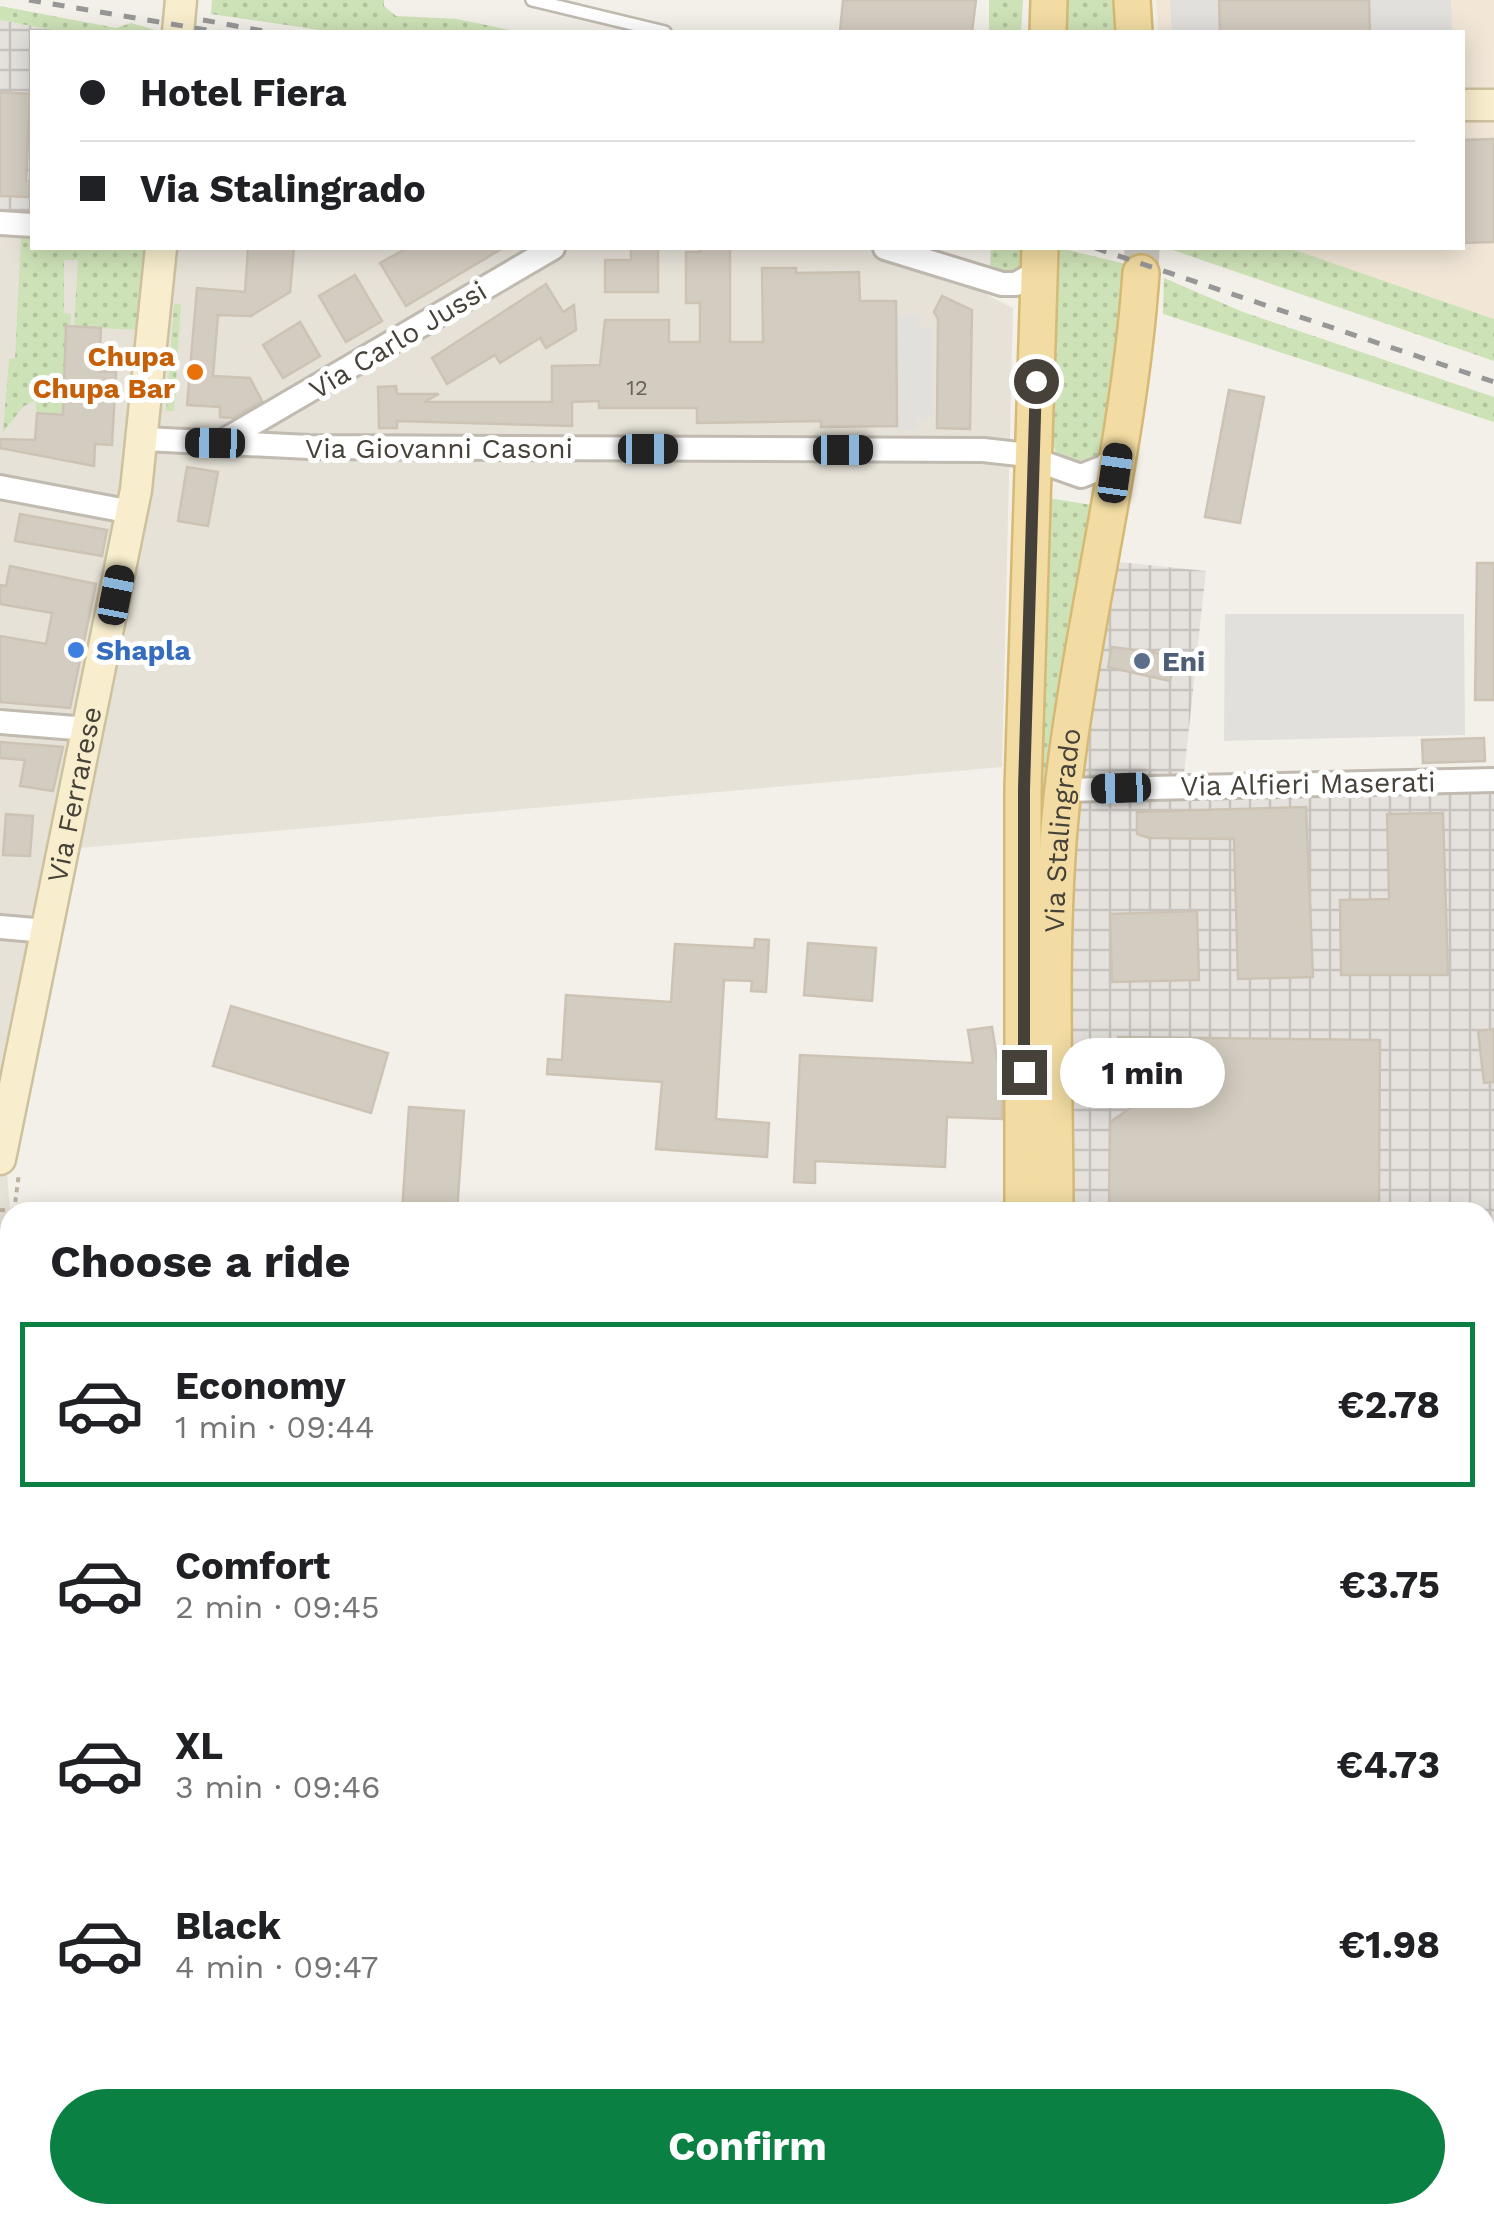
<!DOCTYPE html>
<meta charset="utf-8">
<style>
body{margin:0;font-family:"Work Sans",sans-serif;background:#f6f6f6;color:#202124;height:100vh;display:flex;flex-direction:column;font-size:38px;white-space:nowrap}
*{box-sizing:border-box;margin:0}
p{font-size:32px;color:#757577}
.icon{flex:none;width:55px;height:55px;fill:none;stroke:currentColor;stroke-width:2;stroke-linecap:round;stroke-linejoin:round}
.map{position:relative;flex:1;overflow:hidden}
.details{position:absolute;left:0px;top:1202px;width:1495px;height:1022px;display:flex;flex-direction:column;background:#fff;border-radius:30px 30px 0 0;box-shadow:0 5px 25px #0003}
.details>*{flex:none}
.guide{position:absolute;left:30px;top:30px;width:1435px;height:220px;border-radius:0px;box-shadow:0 5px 25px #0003;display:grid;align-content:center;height:220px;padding:0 50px;background:#fff}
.end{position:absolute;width:45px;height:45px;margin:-22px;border:12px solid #464139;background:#fff;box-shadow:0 0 0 5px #fff}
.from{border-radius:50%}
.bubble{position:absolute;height:70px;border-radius:35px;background:#fff;box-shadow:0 5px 25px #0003;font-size:32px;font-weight:700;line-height:70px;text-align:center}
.car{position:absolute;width:30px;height:60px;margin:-30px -15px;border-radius:12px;box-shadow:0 0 8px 2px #0007;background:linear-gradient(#222 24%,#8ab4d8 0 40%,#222 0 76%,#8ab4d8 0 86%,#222 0)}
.guide b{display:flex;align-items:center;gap:35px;height:95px;font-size:38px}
.guide b+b{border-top:2px solid #e0e0e0}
.guide i{width:25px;height:25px;background:#202124}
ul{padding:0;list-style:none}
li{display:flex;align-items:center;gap:30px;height:165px;margin:0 20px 15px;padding:0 30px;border:5px solid transparent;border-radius:0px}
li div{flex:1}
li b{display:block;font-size:38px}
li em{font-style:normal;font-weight:700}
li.selected{border-color:#0b8043}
li>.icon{width:90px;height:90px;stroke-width:1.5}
h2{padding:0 50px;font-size:45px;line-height:120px}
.primary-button{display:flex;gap:20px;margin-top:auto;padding:20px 50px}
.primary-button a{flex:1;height:115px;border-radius:60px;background:#0b8043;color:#fff;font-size:40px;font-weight:700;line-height:115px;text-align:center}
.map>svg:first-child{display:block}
.residential{fill:#e6e2d8}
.commercial{fill:#f2e7d7}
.industrial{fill:url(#industrial-grid)}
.grass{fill:url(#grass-dots)}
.garden{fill:url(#garden-furrows)}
.parking{fill:#e2e0dd}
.building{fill:#d3ccc0;stroke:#cdc3b4;stroke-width:2.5}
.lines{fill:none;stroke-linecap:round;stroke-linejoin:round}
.primary-tunnel{stroke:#d0cdc6;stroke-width:35;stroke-dasharray:35 18;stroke-linecap:butt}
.lane-casing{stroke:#c0bab0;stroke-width:16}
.street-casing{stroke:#c0bab0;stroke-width:28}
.secondary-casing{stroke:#cdc19e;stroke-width:35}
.primary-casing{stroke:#d6b975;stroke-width:40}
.path{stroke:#bdb3a0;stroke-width:4;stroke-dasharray:5 5;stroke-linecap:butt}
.lane{stroke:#fff;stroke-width:11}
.street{stroke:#fff;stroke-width:22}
.secondary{stroke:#f8eece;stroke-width:30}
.primary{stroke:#f2dca3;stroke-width:35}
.rail{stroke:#979797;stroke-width:5;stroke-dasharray:12 12;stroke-linecap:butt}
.route{stroke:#464139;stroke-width:12}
.food-dot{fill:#e8710a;stroke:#fff;stroke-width:4}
.shop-dot{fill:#3f7fe0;stroke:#fff;stroke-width:4}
.service-dot{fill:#5c6f8a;stroke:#fff;stroke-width:4}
.labels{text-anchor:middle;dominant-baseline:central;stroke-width:10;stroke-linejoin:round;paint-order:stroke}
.number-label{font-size:22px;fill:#69645b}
.street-label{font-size:28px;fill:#464139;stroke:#fff}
.food-label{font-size:28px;font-weight:bold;fill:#c56008;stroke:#fff;text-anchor:end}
.shop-label{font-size:28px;font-weight:bold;fill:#366cbe;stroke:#fff;text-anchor:start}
.service-label{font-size:28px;font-weight:bold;fill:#4e5e75;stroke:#fff;text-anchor:start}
</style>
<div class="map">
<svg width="1494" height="2224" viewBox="0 0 1494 2224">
<defs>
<pattern id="industrial-grid" width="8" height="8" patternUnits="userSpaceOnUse" patternTransform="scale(2.5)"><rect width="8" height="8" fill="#e5e2de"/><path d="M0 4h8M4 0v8" fill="none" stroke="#c6c3bf"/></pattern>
<pattern id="grass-dots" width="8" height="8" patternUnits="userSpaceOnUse" patternTransform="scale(2.5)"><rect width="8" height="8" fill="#cee2b7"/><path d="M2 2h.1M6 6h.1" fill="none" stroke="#b2c39e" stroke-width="1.8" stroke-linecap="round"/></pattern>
<pattern id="garden-furrows" width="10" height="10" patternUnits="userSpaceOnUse" patternTransform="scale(2.5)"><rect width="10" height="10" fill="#cee2b7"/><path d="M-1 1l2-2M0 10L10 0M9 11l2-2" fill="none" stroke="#b2c39e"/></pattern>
</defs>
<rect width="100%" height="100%" fill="#f3f0e9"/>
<!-- residential -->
<path class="residential" d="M 0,223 L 32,225 L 32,248 L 926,248 L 987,267 L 980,291 L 1013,308 L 1002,767 L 68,849 L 6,1158 L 10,1212 L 10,2215 L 858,2215 L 857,2224 L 0,2224 Z"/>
<!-- commercial -->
<g class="commercial">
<path d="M 1156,0 L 1494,0 L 1494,88 L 1463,88 L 1462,32 L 1158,32 Z"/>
<path d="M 1494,121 L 1494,319 L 1289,248 L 1462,248 L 1463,122 Z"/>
<rect x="1485" y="1410" width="9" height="567"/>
</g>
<!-- industrial -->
<g class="industrial">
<path d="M 0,20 L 63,31 L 32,32 L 32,225 L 0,223 Z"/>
<path d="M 1119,562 L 1206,571 L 1183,783 L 1494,790 L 1494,1396 L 1485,1396 L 1485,1212 L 1073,1212 L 1070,841 Z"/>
</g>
<!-- grass -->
<g class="grass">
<path d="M 212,0 L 384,0 L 384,6 L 396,16 L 457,19 L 520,32 L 333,32 L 211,14 Z"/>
<path d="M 989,0 L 1023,0 L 1021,32 L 989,32 Z"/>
<path d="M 1064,0 L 1115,0 L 1118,32 L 1063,32 Z"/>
<path d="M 0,6 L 116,28 L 131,23 L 162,32 L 63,32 L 0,20 Z"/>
<path d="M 21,237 L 32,237 L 32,248 L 147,248 L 143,330 L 74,327 L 78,260 L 64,260 L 64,313 L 71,314 L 63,415 L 37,413 L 35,400 L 23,407 L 3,432 L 9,359 L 15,358 Z"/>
<path d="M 991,248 L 1024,248 L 1019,268 L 1007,273 L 990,270 Z"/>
<path d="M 1060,248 L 1125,264 L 1103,444 L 1096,457 L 1082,465 L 1059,459 L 1050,439 Z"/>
<path d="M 1167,248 L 1289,248 L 1494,319 L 1494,361 Z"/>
<path d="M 1164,278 L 1243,312 L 1494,397 L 1494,422 L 1163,314 Z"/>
<path d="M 174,304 L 181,304 L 174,411 L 166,411 Z"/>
<path d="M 1048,498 L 1092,505 L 1054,714 L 1033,900 Z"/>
<rect x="1485" y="1577" width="9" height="73"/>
<path d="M 358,2215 L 491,2215 L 431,2224 L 360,2224 Z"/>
<path d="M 727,2215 L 728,2224 L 573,2224 L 572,2216 Z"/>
<path d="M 752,2215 L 841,2215 L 841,2224 L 754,2224 Z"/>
<path d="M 1345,2215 L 1417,2215 L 1427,2224 L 1345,2224 Z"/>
</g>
<!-- garden -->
<rect class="garden" x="0" y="1785" width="10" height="86"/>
<!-- parking -->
<g class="parking">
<path d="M 1170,0 L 1219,0 L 1220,32 L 1172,32 Z"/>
<path d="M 1369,0 L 1451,0 L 1452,32 L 1370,32 Z"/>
<path d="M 919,314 L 919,327 L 932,327 L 933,418 L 917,419 L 917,430 L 897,430 L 896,315 Z"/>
<path d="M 1225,614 L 1464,614 L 1465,735 L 1224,741 Z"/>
</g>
<!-- building -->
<g class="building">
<path d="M 843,0 L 976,0 L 972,32 L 840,32 Z"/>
<path d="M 1219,0 L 1369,0 L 1370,32 L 1220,32 Z"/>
<path d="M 0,92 L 30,94 L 26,181 L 30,181 L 29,197 L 0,196 Z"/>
<path d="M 1494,139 L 1494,242 L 1462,243 L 1462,140 Z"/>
<path d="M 248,248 L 294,248 L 290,292 L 251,316 L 218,315 L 213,376 L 250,378 L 262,401 L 233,418 L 220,417 L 220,407 L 187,405 L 197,288 L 245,292 Z"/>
<path d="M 407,248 L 503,248 L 406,306 L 380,263 Z"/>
<path d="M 631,248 L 658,248 L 658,292 L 605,292 L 605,260 L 631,260 Z"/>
<path d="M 700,248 L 730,248 L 730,342 L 763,342 L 762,268 L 796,268 L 796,273 L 859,272 L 860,301 L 896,301 L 897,426 L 821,427 L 821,421 L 697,423 L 697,408 L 599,408 L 599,401 L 572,402 L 572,426 L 397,421 L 397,428 L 379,428 L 378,387 L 396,386 L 397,394 L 439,394 L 424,402 L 552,402 L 552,366 L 600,365 L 605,320 L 669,320 L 669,342 L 700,342 L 700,303 L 686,303 L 686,252 L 700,252 Z"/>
<path d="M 355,275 L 382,321 L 346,342 L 319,296 Z"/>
<path d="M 546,284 L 563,312 L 574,305 L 576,330 L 546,348 L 540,338 L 500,363 L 495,355 L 447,384 L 432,358 Z"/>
<path d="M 942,296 L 972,310 L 970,429 L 937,428 L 938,319 L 934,312 Z"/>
<path d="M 300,322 L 320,356 L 283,378 L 263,345 Z"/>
<path d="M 66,326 L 101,328 L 99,371 L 116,372 L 112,445 L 95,444 L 94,466 L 0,448 L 0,439 L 35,440 L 37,413 L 63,415 Z"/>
<path d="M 1229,390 L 1264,397 L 1240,523 L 1205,517 Z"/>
<path d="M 187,467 L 218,472 L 208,526 L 178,521 Z"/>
<path d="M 20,514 L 107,530 L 102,556 L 15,541 Z"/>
<path d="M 1477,563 L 1494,563 L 1494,700 L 1475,700 Z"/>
<path d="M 10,566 L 96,584 L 70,708 L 0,702 L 0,636 L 46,644 L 52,613 L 0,604 L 0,585 L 6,586 Z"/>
<path d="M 1112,647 L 1175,655 L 1170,681 L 1108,667 Z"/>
<path d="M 1484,738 L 1485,761 L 1423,763 L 1422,740 Z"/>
<path d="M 0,742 L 63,747 L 53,791 L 20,786 L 25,760 L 0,758 Z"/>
<path d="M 1306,807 L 1313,977 L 1238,979 L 1234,839 L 1149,838 L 1137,834 L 1137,812 Z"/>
<path d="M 1443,813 L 1448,975 L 1341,975 L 1340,900 L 1389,899 L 1387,814 Z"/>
<path d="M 6,814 L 33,816 L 30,856 L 3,855 Z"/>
<path d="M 1197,911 L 1199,980 L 1112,982 L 1110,914 Z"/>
<path d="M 755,939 L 769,940 L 766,992 L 751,991 L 752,981 L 724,980 L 716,1119 L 769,1123 L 767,1157 L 656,1149 L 662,1082 L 547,1074 L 548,1059 L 562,1060 L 566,995 L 671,1002 L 675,944 L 754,948 Z"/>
<path d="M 808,943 L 876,948 L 872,1001 L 804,995 Z"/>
<path d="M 231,1006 L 388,1053 L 371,1113 L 213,1066 Z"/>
<path d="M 992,1027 L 998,1065 L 1002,1065 L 1002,1119 L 947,1117 L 945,1167 L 815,1161 L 815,1183 L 794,1182 L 800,1055 L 973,1063 L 968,1030 Z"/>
<path d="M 1494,1029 L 1494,1082 L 1484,1083 L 1478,1031 Z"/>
<path d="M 1118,1037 L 1380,1040 L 1379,1212 L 1109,1212 L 1110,1122 L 1151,1094 L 1151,1103 L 1187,1103 L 1188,1072 L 1151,1072 L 1151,1086 L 1118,1063 Z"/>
<path d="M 409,1107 L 464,1111 L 457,1212 L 402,1212 Z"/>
</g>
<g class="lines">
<!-- primary-tunnel -->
<g class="primary-tunnel">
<path d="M 1141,273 L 1142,248"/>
<path d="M 1014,2224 L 1014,2215"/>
<path d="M 1051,2224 L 1052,2215"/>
</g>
<defs>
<g id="lane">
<path d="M 532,0 L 665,32"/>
<path d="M 1485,1732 L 1494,1732"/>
</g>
<g id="street">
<path d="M 0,223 L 32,225"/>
<path d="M 885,248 L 1002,284 L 1016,284 L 1040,270"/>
<path d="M 144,439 L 309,447 L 983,450 L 1019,454 L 1081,476 L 1104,467 L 1117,453"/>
<path d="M 223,441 L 553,248"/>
<path d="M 0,487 L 132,512"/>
<path d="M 0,722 L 88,729"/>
<path d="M 1063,790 L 1494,780"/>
<path d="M 0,927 L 46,931"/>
<path d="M 1485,1399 L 1494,1399"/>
<path d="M 0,1569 L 10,1570"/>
<path d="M 0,1885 L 10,1885"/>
<path d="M 0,1998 L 10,1998"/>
<path d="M 1485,2002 L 1494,2002"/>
<path d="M 1485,2021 L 1494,2022"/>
<path d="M 0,2167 L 10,2168"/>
<path d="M 182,2224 L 182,2215"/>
<path d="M 1326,2224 L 1327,2215"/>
</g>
<g id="secondary">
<path d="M 178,32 L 181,0"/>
<path d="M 1462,105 L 1494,105"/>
<path id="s1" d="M 0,1159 L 136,490 L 161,248"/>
</g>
<g id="primary">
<path d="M 1132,0 L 1134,32"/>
<path d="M 1048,32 L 1049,0"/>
<path d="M 1023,1212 L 1023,789 L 1040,248"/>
<path id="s2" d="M 1055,1212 C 1055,1072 1047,928 1063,789 C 1083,616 1129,447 1141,273"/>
</g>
</defs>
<!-- lane casing -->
<use href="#lane" class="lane-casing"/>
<!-- street casing -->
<use href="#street" class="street-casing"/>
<!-- secondary casing -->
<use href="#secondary" class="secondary-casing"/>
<!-- primary casing -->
<use href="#primary" class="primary-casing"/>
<!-- path -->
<g class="path">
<path d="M 0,1210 L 14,1211"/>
<path d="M 14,1212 L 19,1173"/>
<path d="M 1485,1487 L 1494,1486"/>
<path d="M 1485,1618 L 1494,1617"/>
<path d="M 542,2215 L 543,2224"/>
<path d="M 736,2215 L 737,2224"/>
<path d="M 378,2224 L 379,2215"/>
<path d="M 476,2224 L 538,2215"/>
<path d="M 665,2224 L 666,2215"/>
<path d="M 850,2224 L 850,2215"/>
</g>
<!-- lane -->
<use href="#lane" class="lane"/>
<!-- street -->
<use href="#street" class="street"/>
<!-- secondary -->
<use href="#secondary" class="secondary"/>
<!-- primary -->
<use href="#primary" class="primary"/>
<!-- rail -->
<g class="rail">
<path d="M 29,0 L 219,32"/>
<path d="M 203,20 L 269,32"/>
<path d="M 1095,248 L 1494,382"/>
</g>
</g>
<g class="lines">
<!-- route -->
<path class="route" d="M 1024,1072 L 1024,789 L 1036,381"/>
</g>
<!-- markers -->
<circle class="food-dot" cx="195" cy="372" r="10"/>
<circle class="shop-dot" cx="76" cy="650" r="10"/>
<circle class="service-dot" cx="1142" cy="661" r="10"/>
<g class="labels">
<!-- number labels -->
<g class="number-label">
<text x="637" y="387">12</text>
</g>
<!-- street labels -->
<g class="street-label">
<text transform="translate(398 340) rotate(-31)">Via Carlo Jussi</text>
<text x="439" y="448">Via Giovanni Casoni</text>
<text transform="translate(1308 784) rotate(-1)">Via Alfieri Maserati</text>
<text stroke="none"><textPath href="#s1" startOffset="372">Via Ferrarese</textPath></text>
<text stroke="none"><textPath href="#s2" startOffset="382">Via Stalingrado</textPath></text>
</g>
<!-- food labels -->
<g class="food-label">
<text x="175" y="356">Chupa<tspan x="175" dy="32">Chupa Bar</tspan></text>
</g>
<!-- shop labels -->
<g class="shop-label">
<text x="96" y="650">Shapla</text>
</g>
<!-- service labels -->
<g class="service-label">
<text x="1162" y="661">Eni</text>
</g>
</g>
</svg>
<i class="end from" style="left:1036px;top:381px"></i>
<i class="end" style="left:1024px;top:1072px"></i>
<div class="bubble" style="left:1060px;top:1038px;width:165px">1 min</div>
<i class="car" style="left:215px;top:443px;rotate:271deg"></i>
<i class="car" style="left:648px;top:449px;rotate:90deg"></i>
<i class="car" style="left:843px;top:450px;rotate:90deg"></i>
<i class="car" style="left:1115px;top:473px;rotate:8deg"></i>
<i class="car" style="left:116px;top:595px;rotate:11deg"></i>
<i class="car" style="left:1121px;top:788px;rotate:268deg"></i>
<div class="guide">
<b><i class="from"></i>Hotel Fiera</b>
<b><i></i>Via Stalingrado</b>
</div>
<section class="details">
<h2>Choose a ride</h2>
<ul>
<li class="selected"><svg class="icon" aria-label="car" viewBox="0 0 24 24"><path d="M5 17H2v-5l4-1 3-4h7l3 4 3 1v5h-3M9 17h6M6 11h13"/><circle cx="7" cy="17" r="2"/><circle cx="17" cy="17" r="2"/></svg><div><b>Economy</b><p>1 min · 09:44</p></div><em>€2.78</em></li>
<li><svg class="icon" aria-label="car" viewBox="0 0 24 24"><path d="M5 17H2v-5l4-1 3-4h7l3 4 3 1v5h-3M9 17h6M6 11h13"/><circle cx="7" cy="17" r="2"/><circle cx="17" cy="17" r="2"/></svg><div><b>Comfort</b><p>2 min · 09:45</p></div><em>€3.75</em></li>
<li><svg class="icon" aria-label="car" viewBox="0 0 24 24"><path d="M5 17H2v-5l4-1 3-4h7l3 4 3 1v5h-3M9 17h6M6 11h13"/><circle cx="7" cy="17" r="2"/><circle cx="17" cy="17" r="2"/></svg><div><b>XL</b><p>3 min · 09:46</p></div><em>€4.73</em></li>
<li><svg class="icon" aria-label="car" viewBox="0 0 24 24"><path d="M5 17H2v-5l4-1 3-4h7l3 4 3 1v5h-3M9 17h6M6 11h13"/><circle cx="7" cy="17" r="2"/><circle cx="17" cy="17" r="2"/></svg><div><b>Black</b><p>4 min · 09:47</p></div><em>€1.98</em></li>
</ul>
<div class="primary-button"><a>Confirm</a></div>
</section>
</div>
